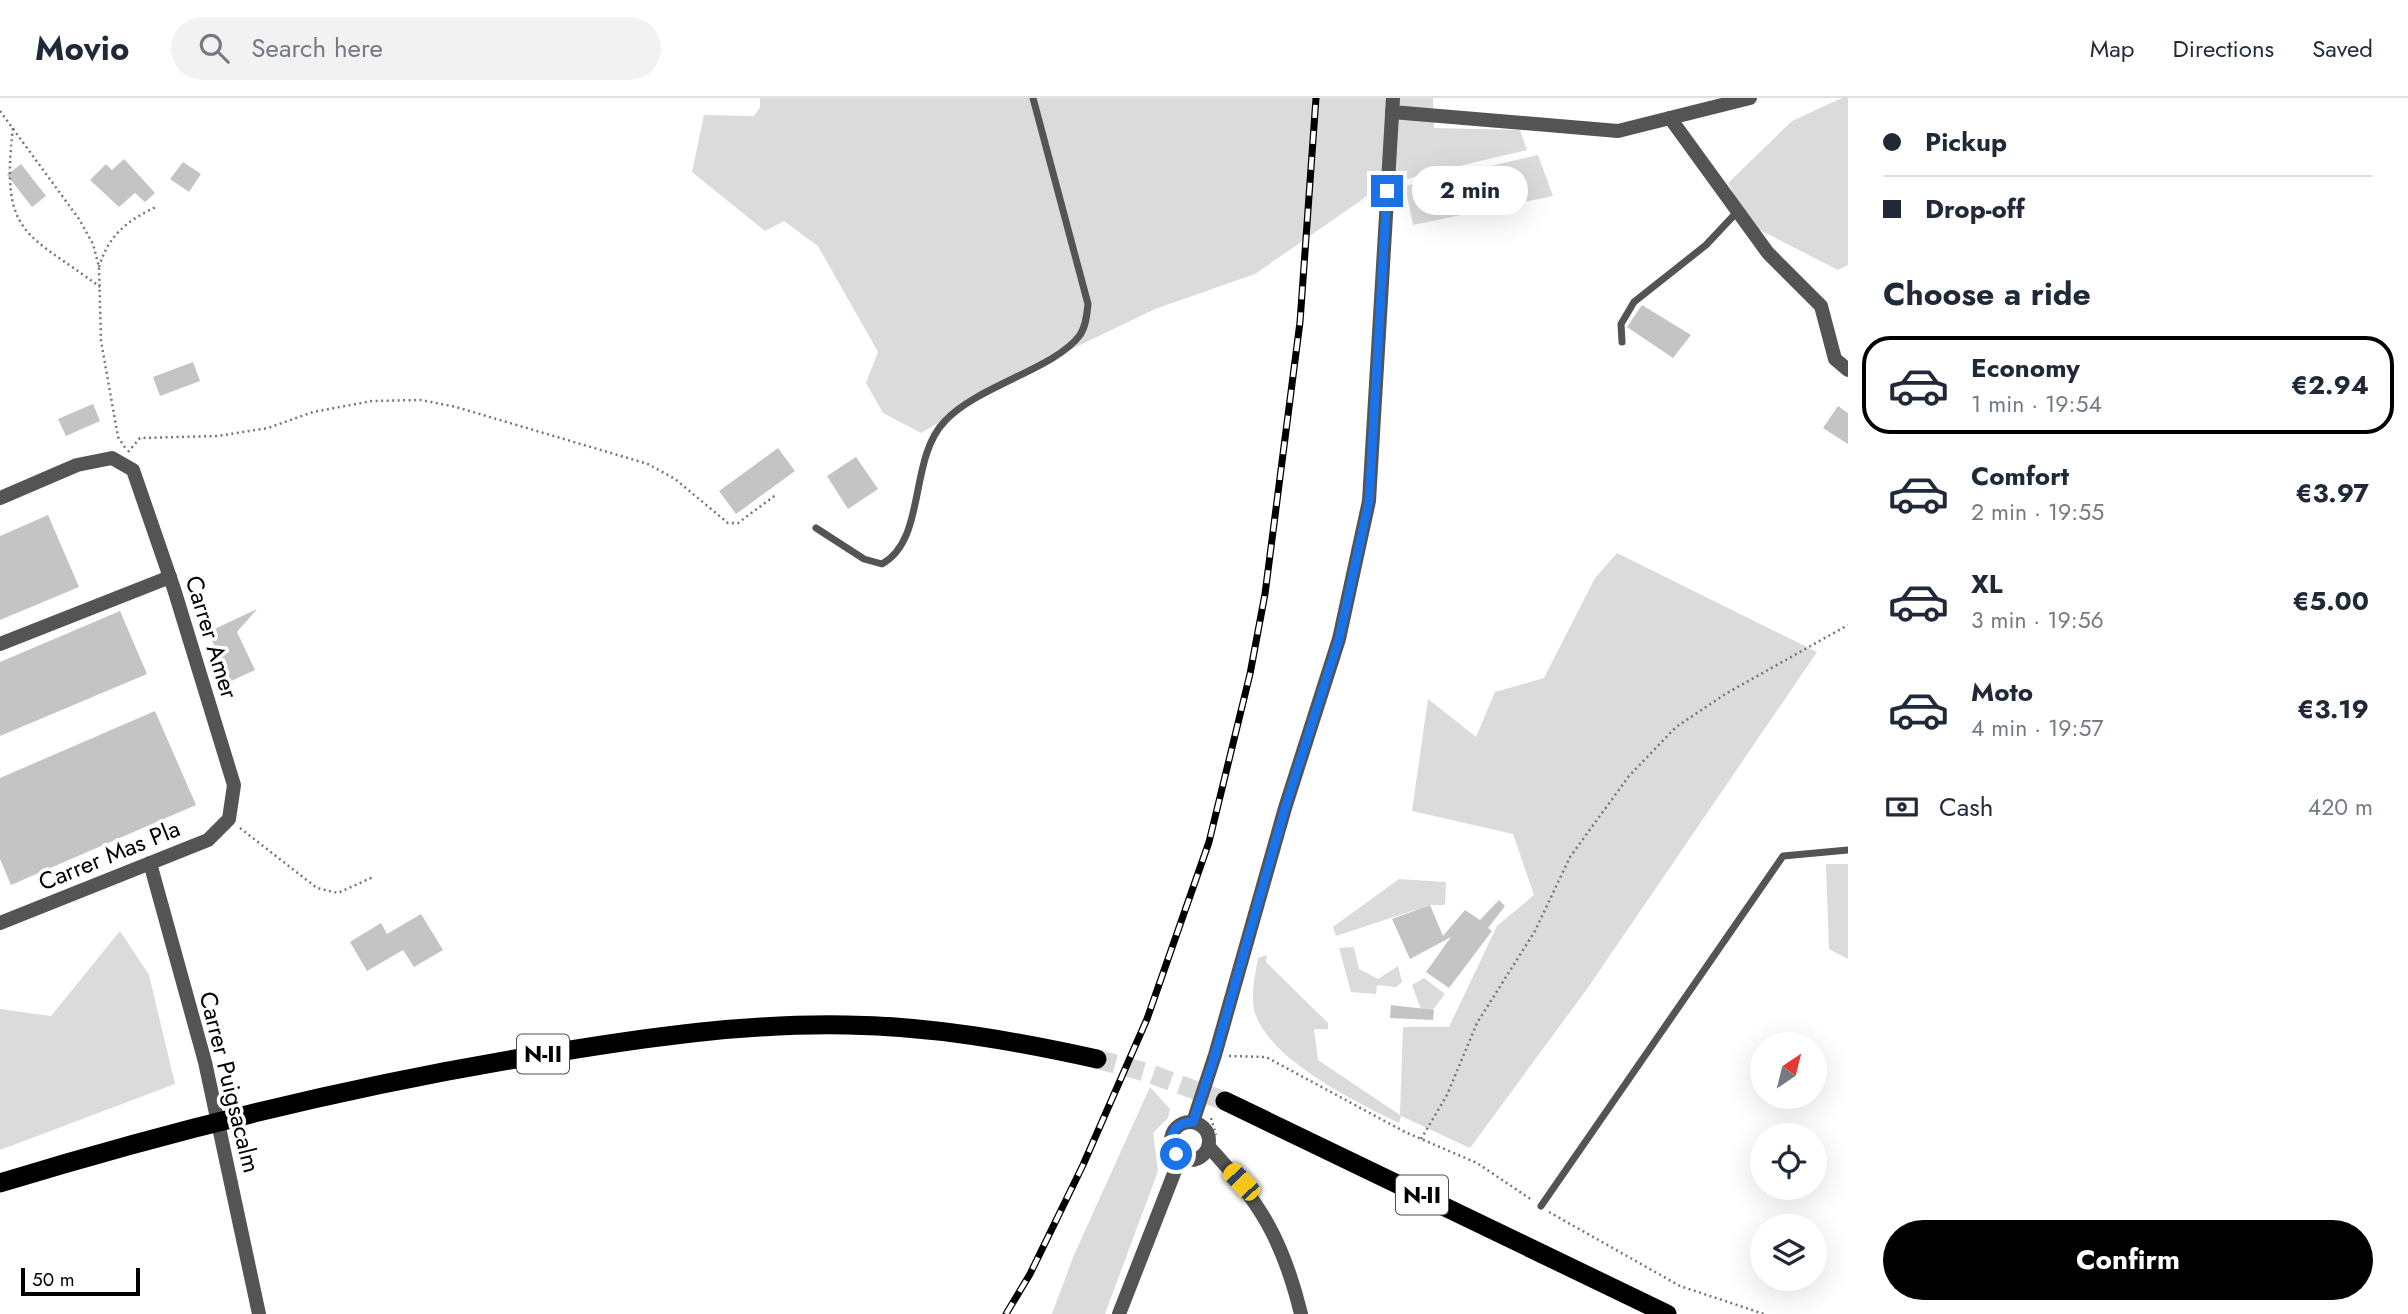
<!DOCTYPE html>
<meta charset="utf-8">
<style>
body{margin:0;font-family:Jost,sans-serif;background:#f2f2f3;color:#1f2937;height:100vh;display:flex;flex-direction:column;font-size:26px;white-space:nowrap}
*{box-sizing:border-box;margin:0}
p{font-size:23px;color:#747a83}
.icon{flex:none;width:38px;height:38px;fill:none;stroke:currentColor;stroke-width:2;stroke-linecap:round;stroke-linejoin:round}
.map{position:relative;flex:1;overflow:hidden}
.sheet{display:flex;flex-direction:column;background:#fff;width:560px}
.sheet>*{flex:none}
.hud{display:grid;align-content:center;height:154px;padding:0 35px;background:#fff}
.needle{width:46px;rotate:35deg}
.buttons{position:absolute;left:1750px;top:934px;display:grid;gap:14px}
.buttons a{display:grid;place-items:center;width:77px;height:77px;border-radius:50%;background:#fff;box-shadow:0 7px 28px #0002;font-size:35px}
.scale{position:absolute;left:21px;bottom:18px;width:119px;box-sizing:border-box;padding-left:7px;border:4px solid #000;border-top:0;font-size:19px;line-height:24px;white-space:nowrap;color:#000;-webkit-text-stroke:5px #fff;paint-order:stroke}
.end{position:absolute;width:32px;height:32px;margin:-16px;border:9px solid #1a73e8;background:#fff;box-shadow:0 0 0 4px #fff}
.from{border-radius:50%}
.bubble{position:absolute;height:49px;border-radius:24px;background:#fff;box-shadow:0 7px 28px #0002;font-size:23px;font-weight:700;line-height:49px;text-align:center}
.car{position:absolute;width:21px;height:42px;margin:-21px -10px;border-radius:9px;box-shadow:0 0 5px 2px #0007;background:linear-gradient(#f5c518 24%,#345 0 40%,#f5c518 0 76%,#345 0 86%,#f5c518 0)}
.hud b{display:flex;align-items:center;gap:24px;height:66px;font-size:26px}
.hud b+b{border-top:2px solid #e0e1e3}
.hud i{width:18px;height:18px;background:#1f2937}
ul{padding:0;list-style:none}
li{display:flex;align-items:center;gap:21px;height:98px;margin:0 14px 10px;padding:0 21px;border:4px solid transparent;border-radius:28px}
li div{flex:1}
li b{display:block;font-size:26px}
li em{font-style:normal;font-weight:700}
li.active{border-color:#000}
li>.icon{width:63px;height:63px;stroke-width:1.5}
h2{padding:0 35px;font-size:32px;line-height:84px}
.pay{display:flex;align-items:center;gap:18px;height:77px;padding:0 35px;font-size:26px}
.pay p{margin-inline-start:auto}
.button{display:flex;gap:14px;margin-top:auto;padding:14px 35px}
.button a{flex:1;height:80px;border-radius:42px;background:#000;color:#fff;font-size:28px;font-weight:700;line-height:80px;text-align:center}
header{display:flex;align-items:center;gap:42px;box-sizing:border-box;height:98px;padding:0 35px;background:#fff;border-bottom:2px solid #e0e1e3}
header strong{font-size:33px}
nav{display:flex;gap:38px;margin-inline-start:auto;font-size:24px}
.search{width:490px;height:63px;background:#f2f2f3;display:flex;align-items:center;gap:18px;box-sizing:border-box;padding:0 24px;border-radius:38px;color:#747a83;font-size:26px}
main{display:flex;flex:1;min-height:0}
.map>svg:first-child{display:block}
.green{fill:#dbdbdb}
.building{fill:#c4c4c4}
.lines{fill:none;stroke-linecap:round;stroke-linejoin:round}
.trunk-tunnel{stroke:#d9d9d9;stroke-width:19;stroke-dasharray:19 10;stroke-linecap:butt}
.path{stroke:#767676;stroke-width:2.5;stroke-dasharray:2 3.5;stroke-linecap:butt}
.service{stroke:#545454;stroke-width:7}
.minor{stroke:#545454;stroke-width:14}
.tertiary{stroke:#545454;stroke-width:14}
.trunk{stroke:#000;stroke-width:19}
.rail-casing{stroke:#000;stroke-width:7}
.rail{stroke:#fff;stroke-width:4.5;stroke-dasharray:13;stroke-linecap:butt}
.route{stroke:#1a73e8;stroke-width:9}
.labels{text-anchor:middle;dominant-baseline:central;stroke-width:7;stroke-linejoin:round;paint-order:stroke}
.shield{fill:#fff;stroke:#4c4c4c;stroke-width:2}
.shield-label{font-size:23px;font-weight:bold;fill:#000}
.street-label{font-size:24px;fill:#000;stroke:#fff}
</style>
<header>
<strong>Movio</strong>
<div class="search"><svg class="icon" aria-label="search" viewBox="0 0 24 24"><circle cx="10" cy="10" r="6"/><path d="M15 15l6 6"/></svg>Search here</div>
<nav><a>Map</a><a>Directions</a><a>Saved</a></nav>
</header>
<main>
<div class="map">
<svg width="1848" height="1216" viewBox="0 0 1848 1216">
<rect width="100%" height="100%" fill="#fff"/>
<!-- green -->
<g class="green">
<path d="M 760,0 L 1433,0 L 1434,30 L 1520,32 L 1527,52 L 1420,77 L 1376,92 L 1255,176 L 1155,211 L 1022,275 L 921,335 L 883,315 L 866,285 L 878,254 L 818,148 L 784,123 L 765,133 L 692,74 L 704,17 L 754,18 L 760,9 Z"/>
<path d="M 1842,0 L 1848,0 L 1848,167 L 1838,172 L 1750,127 L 1728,85 L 1792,23 Z"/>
<path d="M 1538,57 L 1553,98 L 1413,127 L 1405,88 Z"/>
<path d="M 1617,455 L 1817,554 L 1587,891 L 1470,1050 L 1401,1018 L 1399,1025 C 1358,1005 1254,955 1253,903 C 1252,889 1256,873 1258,860 L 1267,857 L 1266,864 L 1328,925 L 1328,931 L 1314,931 L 1318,962 L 1400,1017 L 1403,929 L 1449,929 L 1497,828 L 1534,797 L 1513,736 L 1412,713 L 1428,601 L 1476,639 L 1495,594 L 1544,580 L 1595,480 Z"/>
<path d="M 1826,766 L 1848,766 L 1848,861 L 1829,851 Z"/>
<path d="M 1399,781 L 1446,784 L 1445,807 L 1430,807 L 1336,838 L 1333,829 Z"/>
<path d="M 120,833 L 149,877 L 175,986 L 0,1052 L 0,911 L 51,918 Z"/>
<path d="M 1354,849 L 1359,871 L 1378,881 L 1398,868 L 1402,884 L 1396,889 L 1377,887 L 1376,896 L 1351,894 L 1339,850 Z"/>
<path d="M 1424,880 L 1445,896 L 1425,922 L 1412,887 Z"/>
<path d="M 1150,989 L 1170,1011 L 1168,1020 L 1153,1035 L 1158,1073 L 1105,1216 L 1052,1216 L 1074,1157 Z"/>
</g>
<!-- building -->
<g class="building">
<path d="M 124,61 L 155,95 L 145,104 L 135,95 L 119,109 L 90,82 L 106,66 L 112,72 Z"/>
<path d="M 183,64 L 201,76 L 189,94 L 170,81 Z"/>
<path d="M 21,66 L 46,98 L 32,109 L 7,77 Z"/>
<path d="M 1642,207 L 1691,237 L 1673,260 L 1627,229 Z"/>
<path d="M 193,264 L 200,283 L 160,298 L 153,279 Z"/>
<path d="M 93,306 L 100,323 L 66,338 L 58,321 Z"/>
<path d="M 1838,308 L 1848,315 L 1848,346 L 1823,330 Z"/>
<path d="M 778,350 L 795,373 L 736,416 L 719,393 Z"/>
<path d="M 856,359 L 878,391 L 848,411 L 827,378 Z"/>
<path d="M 48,417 L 79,489 L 0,522 L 0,438 Z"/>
<path d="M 257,511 L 237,534 L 255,572 L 231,583 L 208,534 Z"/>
<path d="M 120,513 L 147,576 L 0,638 L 0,564 Z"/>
<path d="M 155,613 L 196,707 L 11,787 L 0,761 L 0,680 Z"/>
<path d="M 1499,802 L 1505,808 L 1488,830 L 1492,833 L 1449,890 L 1426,874 L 1451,839 L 1410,861 L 1392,821 L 1430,807 L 1443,838 L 1465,812 L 1480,822 Z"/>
<path d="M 421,816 L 443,852 L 414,869 L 403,852 L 367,873 L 350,844 L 381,825 L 387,836 Z"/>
<path d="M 1391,907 L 1434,912 L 1433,922 L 1390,920 Z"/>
</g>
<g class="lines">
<!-- trunk-tunnel -->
<path class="trunk-tunnel" d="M 1097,961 L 1148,975 L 1225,1003"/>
<!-- path -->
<g class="path">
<path d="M 0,13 L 79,121 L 93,146 L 99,169 L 101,243 L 118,339 L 126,351"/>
<path d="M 13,30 C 0,139 27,134 100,189"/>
<path d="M 99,169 C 109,136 128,122 158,108"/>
<path d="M 128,354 L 140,340 L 218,338 L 268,330 L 313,314 L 372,303 L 421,302 L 456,309 L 648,366 L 675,381 L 728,425 L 738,425 L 777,396"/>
<path d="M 240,730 L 317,790 L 338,795 L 373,779"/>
<path d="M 1229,958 L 1266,959 L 1405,1034 L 1477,1065 L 1532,1102"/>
<path d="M 1211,1020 L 1216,1037"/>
<path d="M 1421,1041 L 1447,997 L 1477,925 L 1535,833 L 1570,759 L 1629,678 L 1676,629 L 1727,595 L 1848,527"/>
<path d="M 1549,1114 L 1680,1188 L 1764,1216"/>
</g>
<!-- service -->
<g class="service">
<path d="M 1622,244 L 1621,226 L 1634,204 L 1706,147 L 1737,114"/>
<path d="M 816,430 L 864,461 L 882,466 C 927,441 908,361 945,323 C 977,288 1055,271 1080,237 C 1086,228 1087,216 1088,206 L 1033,0"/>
<path d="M 1541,1108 L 1783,758 L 1848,752"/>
</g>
<!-- minor -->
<g class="minor">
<path d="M 1670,20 L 1768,155 L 1821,208 L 1835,261 L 1848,272"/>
<path d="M 0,400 L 77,367 L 112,360 L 133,372 L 174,491 L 234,687 L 229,721 L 208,742 L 0,825"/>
<path d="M 0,546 L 170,479"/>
<path d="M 150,765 L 205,964 L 259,1216"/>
<path d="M 1119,1216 L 1180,1060"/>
</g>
<!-- tertiary -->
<g class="tertiary">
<path d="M 1392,14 L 1618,33 L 1750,0"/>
<circle cx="1190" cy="1043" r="19"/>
<path d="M 1193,1024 L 1215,957 L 1285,710 L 1339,541 L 1369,403 L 1393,0"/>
<path d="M 1209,1049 C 1260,1104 1283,1142 1301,1216"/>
</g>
<!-- trunk -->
<g class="trunk">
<path d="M 1225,1003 L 1667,1216"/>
<path d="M 0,1085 C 183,1029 362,985 552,955 C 649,939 748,925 847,927 C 932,928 1015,943 1097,961"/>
</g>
<defs>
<path id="rail" d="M 1006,1216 L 1030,1176 L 1083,1067 L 1147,921 L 1209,744 L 1250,576 L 1265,496 L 1300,224 L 1316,0"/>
</defs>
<!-- rail casing -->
<use href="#rail" class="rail-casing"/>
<!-- rail -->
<use href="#rail" class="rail"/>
</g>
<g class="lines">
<!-- route -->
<path class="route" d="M 1176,1056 C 1165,1041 1174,1024 1193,1024 L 1215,957 L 1285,710 L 1339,541 L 1369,403 L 1387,93"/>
</g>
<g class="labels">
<!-- shield labels -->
<g class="shield">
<rect x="517" y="936.5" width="52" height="39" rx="5"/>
<rect x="1396" y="1077.5" width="52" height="39" rx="5"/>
</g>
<g class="shield-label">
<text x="543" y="956">N-II</text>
<text x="1422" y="1097">N-II</text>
</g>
<!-- street labels -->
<g class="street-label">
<text transform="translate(212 539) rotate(73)">Carrer Amer</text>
<text transform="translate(109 757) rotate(-22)">Carrer Mas Pla</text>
<text transform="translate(230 984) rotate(76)">Carrer Puigsacalm</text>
</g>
</g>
</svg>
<div class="buttons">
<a><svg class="needle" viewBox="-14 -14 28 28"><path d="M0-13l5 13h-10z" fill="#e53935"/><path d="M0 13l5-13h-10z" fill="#747a83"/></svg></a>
<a><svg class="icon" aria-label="locate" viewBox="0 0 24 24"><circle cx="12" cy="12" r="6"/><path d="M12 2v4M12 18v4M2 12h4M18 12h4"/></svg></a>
<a><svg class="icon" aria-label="layers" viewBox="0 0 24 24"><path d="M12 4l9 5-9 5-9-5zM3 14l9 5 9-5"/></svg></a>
</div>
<div class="scale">50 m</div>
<i class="end from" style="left:1176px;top:1056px"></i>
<i class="end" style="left:1387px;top:93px"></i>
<div class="bubble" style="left:1412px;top:68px;width:116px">2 min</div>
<i class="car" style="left:1241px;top:1084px;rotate:317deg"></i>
</div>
<section class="sheet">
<div class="hud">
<b><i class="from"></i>Pickup</b>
<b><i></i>Drop-off</b>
</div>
<h2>Choose a ride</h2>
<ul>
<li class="active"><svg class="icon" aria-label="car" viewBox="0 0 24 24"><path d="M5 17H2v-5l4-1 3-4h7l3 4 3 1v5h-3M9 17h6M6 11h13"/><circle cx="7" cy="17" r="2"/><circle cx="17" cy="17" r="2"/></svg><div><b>Economy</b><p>1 min · 19:54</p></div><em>€2.94</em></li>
<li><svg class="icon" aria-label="car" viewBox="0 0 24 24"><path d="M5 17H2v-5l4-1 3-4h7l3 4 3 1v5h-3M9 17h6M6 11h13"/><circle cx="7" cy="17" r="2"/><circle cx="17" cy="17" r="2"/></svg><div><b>Comfort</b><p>2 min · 19:55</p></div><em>€3.97</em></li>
<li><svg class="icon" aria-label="car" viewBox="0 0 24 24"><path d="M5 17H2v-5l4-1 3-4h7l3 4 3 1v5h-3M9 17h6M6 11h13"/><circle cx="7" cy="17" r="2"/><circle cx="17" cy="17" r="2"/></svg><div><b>XL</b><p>3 min · 19:56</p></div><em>€5.00</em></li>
<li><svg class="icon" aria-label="car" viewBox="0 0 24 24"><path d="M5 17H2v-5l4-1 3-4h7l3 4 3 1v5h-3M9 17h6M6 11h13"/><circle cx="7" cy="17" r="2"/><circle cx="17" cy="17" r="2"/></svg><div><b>Moto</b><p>4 min · 19:57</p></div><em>€3.19</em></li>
</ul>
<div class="pay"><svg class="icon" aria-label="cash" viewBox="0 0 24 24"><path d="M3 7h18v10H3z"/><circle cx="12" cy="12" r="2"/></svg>Cash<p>420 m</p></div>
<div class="button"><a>Confirm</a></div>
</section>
</main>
